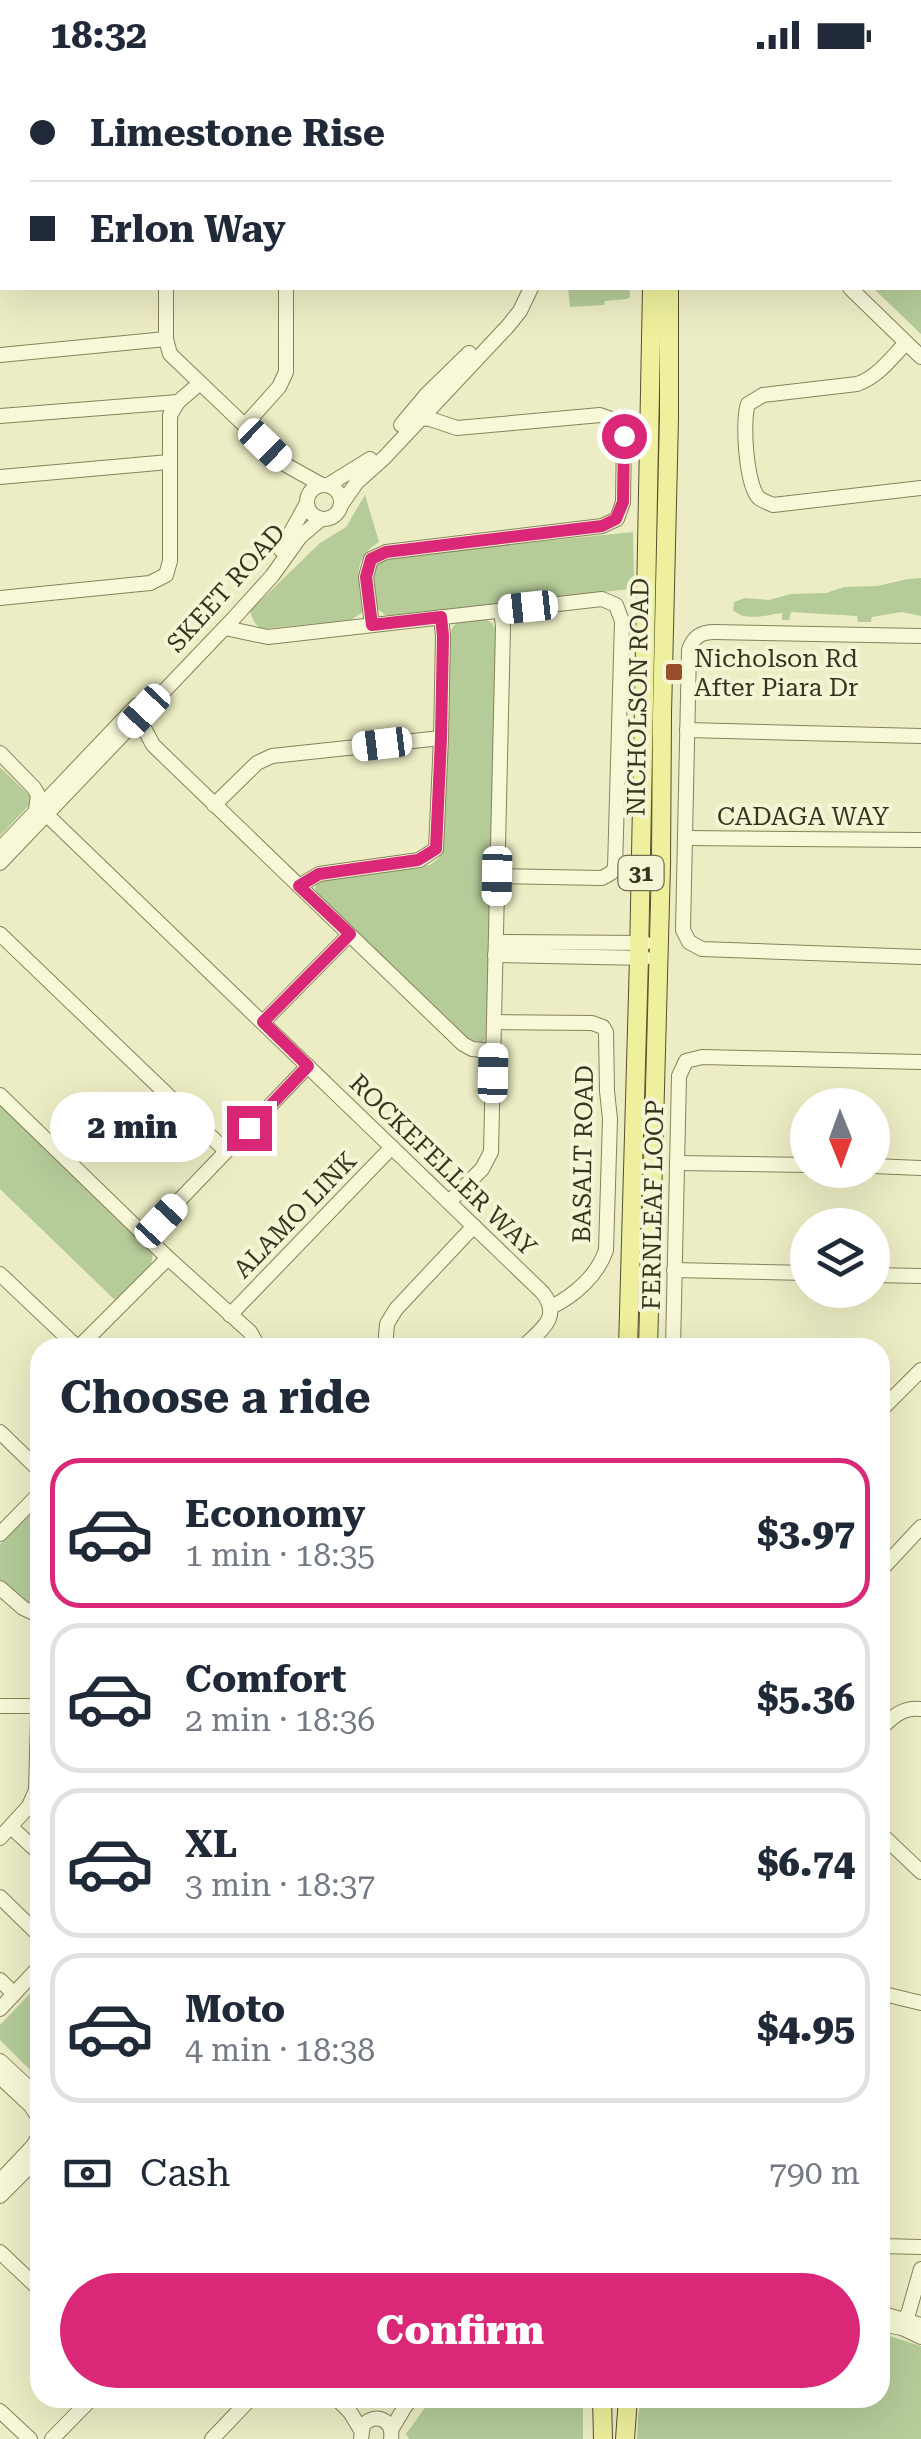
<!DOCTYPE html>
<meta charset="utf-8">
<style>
body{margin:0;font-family:"Roboto Serif",serif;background:#f2f2f3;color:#1f2937;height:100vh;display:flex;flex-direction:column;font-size:38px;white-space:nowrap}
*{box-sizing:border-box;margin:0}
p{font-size:32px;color:#747a83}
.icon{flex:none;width:55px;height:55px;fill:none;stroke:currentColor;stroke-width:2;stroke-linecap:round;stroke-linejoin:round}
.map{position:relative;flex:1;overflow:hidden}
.side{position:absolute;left:30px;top:1268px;width:860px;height:1070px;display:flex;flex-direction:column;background:#fff;border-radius:30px;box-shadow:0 10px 40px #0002}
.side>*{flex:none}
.hud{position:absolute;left:0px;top:0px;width:922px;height:220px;box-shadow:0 10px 40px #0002;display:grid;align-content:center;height:220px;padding:0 30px;background:#fff}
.needle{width:65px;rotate:179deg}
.controls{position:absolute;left:790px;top:1018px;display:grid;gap:20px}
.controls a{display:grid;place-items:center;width:100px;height:100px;border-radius:50%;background:#fff;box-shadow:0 10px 40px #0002;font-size:50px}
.end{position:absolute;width:45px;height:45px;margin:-22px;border:12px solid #db2777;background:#fff;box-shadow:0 0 0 5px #fff}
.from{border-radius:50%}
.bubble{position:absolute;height:70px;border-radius:35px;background:#fff;box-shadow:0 10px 40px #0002;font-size:32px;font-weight:800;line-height:70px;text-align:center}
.car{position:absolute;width:30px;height:60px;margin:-30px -15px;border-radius:12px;box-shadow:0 0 8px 2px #0007;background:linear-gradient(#fff 24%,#345 0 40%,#fff 0 76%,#345 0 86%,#fff 0)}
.hud b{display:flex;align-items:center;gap:35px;height:95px;font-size:38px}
.hud b+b{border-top:2px solid #e0e1e3}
.hud i{width:25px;height:25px;background:#1f2937}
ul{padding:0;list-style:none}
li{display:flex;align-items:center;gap:30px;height:150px;margin:0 20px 15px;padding:0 10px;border:5px solid #e0e1e3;border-radius:30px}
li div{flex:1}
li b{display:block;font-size:38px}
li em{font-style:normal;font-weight:800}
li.selected{border-color:#db2777}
li>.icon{width:90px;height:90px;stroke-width:1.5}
h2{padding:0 30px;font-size:45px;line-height:120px}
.pay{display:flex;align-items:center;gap:25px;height:110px;padding:0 30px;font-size:38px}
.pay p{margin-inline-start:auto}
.cta{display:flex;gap:20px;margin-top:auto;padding:20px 30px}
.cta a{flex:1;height:115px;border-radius:60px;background:#db2777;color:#fff;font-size:40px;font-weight:800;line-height:115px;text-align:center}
.status{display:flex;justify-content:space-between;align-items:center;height:70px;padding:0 50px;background:#fff;direction:ltr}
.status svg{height:28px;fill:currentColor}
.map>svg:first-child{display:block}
.green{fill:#b5cb98}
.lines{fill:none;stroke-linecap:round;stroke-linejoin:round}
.minor-casing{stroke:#88825b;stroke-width:16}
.major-casing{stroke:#564e2f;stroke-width:20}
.minor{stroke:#f7f8d7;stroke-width:14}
.major{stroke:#eef09d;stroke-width:18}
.route{stroke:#db2777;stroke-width:12}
.poi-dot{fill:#964e2c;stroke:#f4f5d4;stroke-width:4}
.labels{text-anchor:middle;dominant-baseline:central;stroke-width:8;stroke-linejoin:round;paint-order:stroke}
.shield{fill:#f4f5d4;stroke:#706d55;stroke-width:2.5}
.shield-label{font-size:22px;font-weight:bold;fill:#38331f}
.street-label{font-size:25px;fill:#38331f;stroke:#f4f5d4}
.poi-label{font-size:25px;fill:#38331f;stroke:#f4f5d4;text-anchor:start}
</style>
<div class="status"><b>18:32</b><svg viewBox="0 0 49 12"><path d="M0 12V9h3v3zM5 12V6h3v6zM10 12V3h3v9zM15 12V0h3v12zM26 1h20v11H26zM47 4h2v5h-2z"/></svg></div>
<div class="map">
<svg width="921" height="2369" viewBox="0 0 921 2369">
<rect width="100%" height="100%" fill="#ecedc4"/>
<!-- green -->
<g class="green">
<path d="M 716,0 L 921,0 L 921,264 L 873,218 L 920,218 L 920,2 L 715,2 Z"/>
<path d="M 568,218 L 630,218 L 630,227 L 627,229 L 605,231 L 604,235 L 570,237 Z"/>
<path d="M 365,425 L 379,472 C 350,490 359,512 363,542 L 351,550 L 261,559 L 254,552 L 250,541 L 320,473 L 346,457 Z"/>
<path d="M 633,462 L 634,512 L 630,519 L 388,547 L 375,537 L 371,511 L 377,492 L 387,487 Z"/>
<path d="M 921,508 L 921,546 L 902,542 L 872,547 L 871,552 L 858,552 L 857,546 L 791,542 L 789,550 L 782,550 L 782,543 C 766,545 745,552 733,540 L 734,532 L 745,528 L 769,530 L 791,524 L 826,523 L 844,517 L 877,516 L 908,509 Z"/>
<path d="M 485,549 L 492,553 L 498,565 L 489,963 C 485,973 479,974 469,972 L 317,826 L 315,818 L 317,812 L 327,808 L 430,795 L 439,788 L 443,779 L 448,570 C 453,546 465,551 485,549 Z"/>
<path d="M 0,697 L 34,730 L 0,766 Z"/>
<path d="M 0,1033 L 152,1181 C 156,1202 132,1218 118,1233 L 0,1119 Z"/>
<path d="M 40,1433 L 40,1541 L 22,1532 L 0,1511 L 0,1474 Z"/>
<path d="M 40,1913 L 40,2010 L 0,1970 L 0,1955 Z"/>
<path d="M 880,2263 L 921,2276 L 921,2369 L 637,2369 L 638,2345 L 642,2328 L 880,2328 Z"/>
<path d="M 432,2328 L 583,2328 L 583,2369 L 409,2369 L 406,2364 Z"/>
</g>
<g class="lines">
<defs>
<g id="minor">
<path d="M 43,0 L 43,2"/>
<path d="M 280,0 L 280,2"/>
<path d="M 602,0 L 613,2"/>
<path d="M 166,2 L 166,0"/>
<path d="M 538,2 L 539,0"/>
<path d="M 0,47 L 2,46"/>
<path d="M 0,117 L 2,116"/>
<path d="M 0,171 L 2,171"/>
<path d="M 166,218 L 166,269 L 170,284 L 286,395 L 322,415"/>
<path d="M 850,218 L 921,287"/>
<path d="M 906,273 C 891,288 878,307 857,314 L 763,325 L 748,334 C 742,350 746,416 759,428 C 760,430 772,434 773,435 L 921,418"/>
<path d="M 0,285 L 166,269"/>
<path d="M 0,346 L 178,332"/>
<path d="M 245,355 L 279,317 L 286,302 L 286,218"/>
<path d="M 401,355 L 427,324 L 469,283"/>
<path d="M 0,407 L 169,392"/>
<circle cx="324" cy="432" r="17"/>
<path d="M 328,415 L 370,389"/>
<path d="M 341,435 L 357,412 L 384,388 L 508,256 L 520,241 L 531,218"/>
<path d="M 281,480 L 307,433"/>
<path d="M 0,528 L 150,513 L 166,505 L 170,491 L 170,345 L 178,332 L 200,313"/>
<path d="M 372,555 L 366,507 L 371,489 L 386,482 L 602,456 L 617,449 L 623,432 L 624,366 L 617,351 L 600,345 L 457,358 L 430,349 L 419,348"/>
<path d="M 225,558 L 268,567 L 602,529 L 616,535 L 622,551 L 615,798 L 611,803 L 602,808 L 497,806"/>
<path d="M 921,566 L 714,562 C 701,562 693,567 689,580 L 683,860 L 689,872 L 702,879 L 921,887"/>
<path d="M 144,641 L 144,658 L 153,675 L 463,974 L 472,979 L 494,981"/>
<path d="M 687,660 L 921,666"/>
<path d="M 0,683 L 34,718 L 38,725 L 36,740"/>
<path d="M 214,735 L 257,693 L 272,686 L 441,668"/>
<path d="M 47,745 L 543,1223 C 562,1249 540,1260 522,1278"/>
<path d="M 685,768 L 921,770"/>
<path d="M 0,779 L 137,635"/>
<path d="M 0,793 L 233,549 L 272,506 L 300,467 L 321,449"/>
<path d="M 299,816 L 319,804 L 419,790 L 436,779 L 441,668 L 443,566 L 441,547"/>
<path d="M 0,864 L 226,1081"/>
<path d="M 496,872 L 645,873"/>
<path d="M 495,885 L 645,888"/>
<path d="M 263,952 L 349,865"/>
<path d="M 494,952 L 592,953 L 603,957 L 606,962 L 607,1021 L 610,1049 L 606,1180 C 598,1205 574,1226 551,1237"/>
<path d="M 0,1025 L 168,1188 L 250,1262 L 259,1278"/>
<path d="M 677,1093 L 808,1095"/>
<path d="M 872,1096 L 921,1098"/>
<path d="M 449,1132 L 482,1099 L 491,1082 L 503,557 L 501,540"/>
<path d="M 146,1165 L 308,996"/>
<path d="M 674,1200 L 808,1203"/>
<path d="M 0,1204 L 78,1278"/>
<path d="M 872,1205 L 921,1206"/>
<path d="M 230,1245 L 392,1077"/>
<path d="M 78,1278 L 168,1188"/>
<path d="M 385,1278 L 387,1254 L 396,1239 L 474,1156"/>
<path d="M 673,1278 L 679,1006 L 686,991 L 702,987 L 921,992"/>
<path d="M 880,1341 L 921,1300"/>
<path d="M 0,1362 L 40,1401"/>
<path d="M 0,1464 L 40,1423"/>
<path d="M 880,1501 L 921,1457"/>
<path d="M 0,1518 L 23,1538 L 40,1546"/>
<path d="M 0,1636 L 37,1636"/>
<path d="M 880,1659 C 893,1647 902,1637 921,1639"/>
<path d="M 11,1757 L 40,1784"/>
<path d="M 880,1763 L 921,1802"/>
<path d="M 0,1768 L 29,1736 L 36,1720 L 40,1576"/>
<path d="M 0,1827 L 40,1866"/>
<path d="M 0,1910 L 14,1924"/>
<path d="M 880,1923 L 921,1933"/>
<path d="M 0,1939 L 40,1896"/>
<path d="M 0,1991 L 40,2028"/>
<path d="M 0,2007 L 31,2036 L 40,2050"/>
<path d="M 0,2111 L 33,2076 L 40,2064"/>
<path d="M 0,2126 L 40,2086"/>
<path d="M 880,2176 L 921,2177"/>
<path d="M 0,2182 L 40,2220"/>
<path d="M 880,2243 L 921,2255"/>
<path d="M 880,2254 L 902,2258 L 921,2267"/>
<path d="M 902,2258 L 909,2241 L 921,2199"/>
<path d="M 336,2328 L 350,2342 L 361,2360"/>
<path d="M 0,2341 L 30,2369"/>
<path d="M 391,2360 L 406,2335 L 413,2328"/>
<path d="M 52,2369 L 92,2328"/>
<path d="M 212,2369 L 251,2328"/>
<path d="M 361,2369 L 363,2355 C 376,2342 394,2350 391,2369"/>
</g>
<g id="major">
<path d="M 687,2 L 688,0"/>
<path d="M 705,2 L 706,0"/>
<path d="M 628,1278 L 639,888 L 652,218"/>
<path d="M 648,1278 L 661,795 L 662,644 L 669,348 L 669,218"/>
<path d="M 602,2328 L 603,2369"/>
<path d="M 625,2369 L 628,2328"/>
</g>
</defs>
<!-- minor casing -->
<use href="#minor" class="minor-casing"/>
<!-- major casing -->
<use href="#major" class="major-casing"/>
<!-- minor -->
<use href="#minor" class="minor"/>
<!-- major -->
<use href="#major" class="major"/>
</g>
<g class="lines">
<!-- route -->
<path class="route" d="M 249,1058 L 308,996 L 263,952 L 350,864 L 299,816 L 319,804 L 418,790 L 436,779 L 441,668 L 443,566 L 441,547 L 372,555 L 366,507 L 371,489 L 386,482 L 602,456 L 616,449 L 623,432 L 624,366"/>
</g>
<!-- markers -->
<rect class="poi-dot" x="664" y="592" width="20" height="20" rx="5"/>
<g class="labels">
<!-- shield labels -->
<rect class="shield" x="618.5" y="786" width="45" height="34" rx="8"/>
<g class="shield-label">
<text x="641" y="803">31</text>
</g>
<!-- street labels -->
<g class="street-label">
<text transform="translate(226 518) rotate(-48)">SKEET ROAD</text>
<text transform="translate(638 627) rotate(-89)">NICHOLSON ROAD</text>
<text x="803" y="746">CADAGA WAY</text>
<text transform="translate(583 1084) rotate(-89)">BASALT ROAD</text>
<text transform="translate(443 1095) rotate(44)">ROCKEFELLER WAY</text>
<text transform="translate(653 1135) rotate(-89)">FERNLEAF LOOP</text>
<text transform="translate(295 1145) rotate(-46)">ALAMO LINK</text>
</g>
<!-- poi labels -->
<g class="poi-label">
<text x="694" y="588">Nicholson Rd<tspan x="694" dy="29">After Piara Dr</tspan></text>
</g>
</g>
</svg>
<div class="controls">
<a><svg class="needle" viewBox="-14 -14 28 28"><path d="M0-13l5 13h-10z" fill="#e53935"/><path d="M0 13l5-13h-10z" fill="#747a83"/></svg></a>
<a><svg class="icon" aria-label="layers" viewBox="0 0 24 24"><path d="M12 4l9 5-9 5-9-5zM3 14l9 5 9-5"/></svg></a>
</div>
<i class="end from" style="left:624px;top:366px"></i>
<i class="end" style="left:249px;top:1058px"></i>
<div class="bubble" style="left:50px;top:1022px;width:165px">2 min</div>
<i class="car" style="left:265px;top:375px;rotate:134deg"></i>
<i class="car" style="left:528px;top:537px;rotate:264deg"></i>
<i class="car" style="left:144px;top:641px;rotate:223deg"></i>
<i class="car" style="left:382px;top:674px;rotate:263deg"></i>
<i class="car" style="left:497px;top:806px;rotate:181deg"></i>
<i class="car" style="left:493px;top:1003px;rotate:1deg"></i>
<i class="car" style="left:161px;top:1151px;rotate:43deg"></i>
<div class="hud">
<b><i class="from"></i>Limestone Rise</b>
<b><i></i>Erlon Way</b>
</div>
<section class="side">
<h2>Choose a ride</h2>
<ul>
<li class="selected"><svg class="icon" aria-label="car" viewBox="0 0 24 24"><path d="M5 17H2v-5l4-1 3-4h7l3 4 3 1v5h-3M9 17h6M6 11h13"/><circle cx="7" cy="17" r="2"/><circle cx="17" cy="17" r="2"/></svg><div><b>Economy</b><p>1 min · 18:35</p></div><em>$3.97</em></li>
<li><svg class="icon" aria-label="car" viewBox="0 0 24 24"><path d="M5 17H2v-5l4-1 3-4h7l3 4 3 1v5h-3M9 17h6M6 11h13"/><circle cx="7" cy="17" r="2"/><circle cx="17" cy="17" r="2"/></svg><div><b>Comfort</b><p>2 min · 18:36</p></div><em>$5.36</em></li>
<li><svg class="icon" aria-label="car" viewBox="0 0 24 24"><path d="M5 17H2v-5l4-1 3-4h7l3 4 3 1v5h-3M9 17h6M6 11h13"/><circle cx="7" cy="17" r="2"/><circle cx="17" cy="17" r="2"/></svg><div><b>XL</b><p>3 min · 18:37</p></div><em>$6.74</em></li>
<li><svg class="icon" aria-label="car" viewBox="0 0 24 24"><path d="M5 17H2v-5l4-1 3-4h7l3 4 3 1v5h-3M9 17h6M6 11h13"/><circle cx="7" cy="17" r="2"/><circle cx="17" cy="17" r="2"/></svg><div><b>Moto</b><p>4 min · 18:38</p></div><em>$4.95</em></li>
</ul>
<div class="pay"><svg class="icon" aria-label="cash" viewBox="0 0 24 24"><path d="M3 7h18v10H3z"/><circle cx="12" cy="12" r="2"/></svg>Cash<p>790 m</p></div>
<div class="cta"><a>Confirm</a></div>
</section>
</div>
